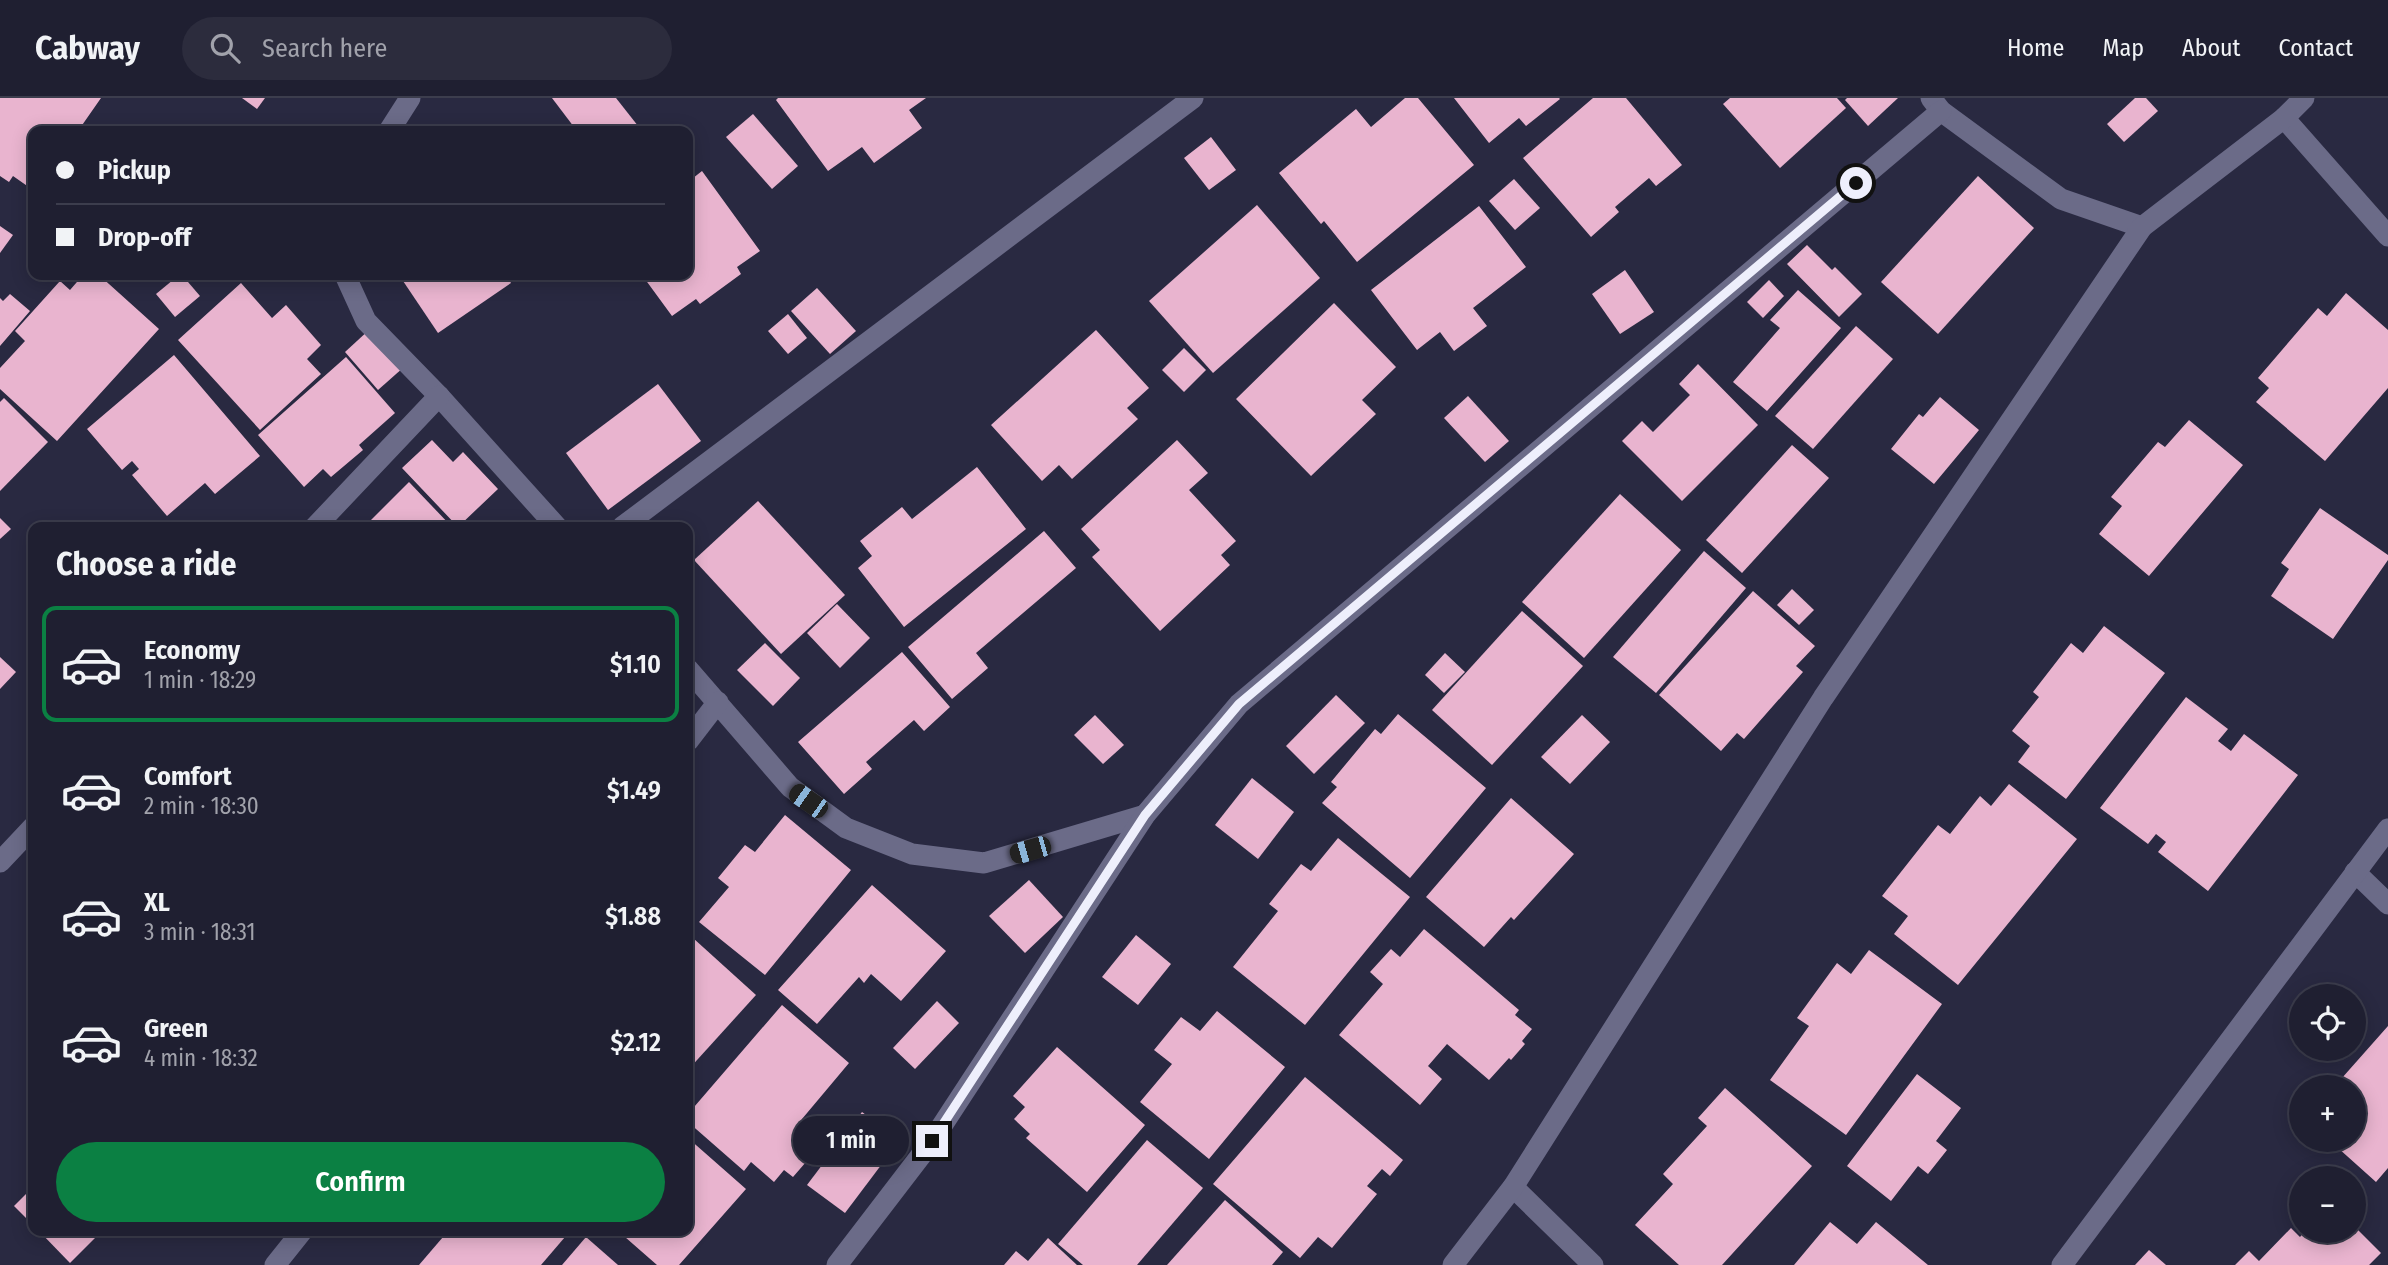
<!DOCTYPE html>
<meta charset="utf-8">
<style>
body{margin:0;font-family:"Fira Sans Condensed",sans-serif;background:#2c2c3d;color:#f1f3f6;height:100vh;display:flex;flex-direction:column;font-size:26px;white-space:nowrap}
*{box-sizing:border-box;margin:0}
p{font-size:23px;color:#a1a2ab}
.icon{flex:none;width:38px;height:38px;fill:none;stroke:currentColor;stroke-width:2;stroke-linecap:round;stroke-linejoin:round}
.map{position:relative;flex:1;overflow:hidden}
.panel{position:absolute;left:28px;top:424px;width:665px;height:714px;display:flex;flex-direction:column;background:#1f1f31;border-radius:14px;box-shadow:0 4px 18px #0003,0 0 0 2px #3c3d4d}
.panel>*{flex:none}
.hud{position:absolute;left:28px;top:28px;width:665px;height:154px;border-radius:14px;box-shadow:0 4px 18px #0003,0 0 0 2px #3c3d4d;display:grid;align-content:center;height:154px;padding:0 28px;background:#1f1f31}
.buttons{position:absolute;left:2289px;top:886px;display:grid;gap:14px}
.buttons a{display:grid;place-items:center;width:77px;height:77px;border-radius:50%;background:#1f1f31;box-shadow:0 4px 18px #0003,0 0 0 2px #3c3d4d;font-size:35px}
.end{position:absolute;width:32px;height:32px;margin:-16px;border:9px solid #eeeffc;background:#111;box-shadow:0 0 0 4px #111}
.from{border-radius:50%}
.bubble{position:absolute;height:49px;border-radius:24px;background:#1f1f31;box-shadow:0 4px 18px #0003,0 0 0 2px #3c3d4d;font-size:23px;font-weight:600;line-height:49px;text-align:center}
.car{position:absolute;width:21px;height:42px;margin:-21px -10px;border-radius:9px;box-shadow:0 0 5px 2px #0007;background:linear-gradient(#222 24%,#8ab4d8 0 40%,#222 0 76%,#8ab4d8 0 86%,#222 0)}
.hud b{display:flex;align-items:center;gap:24px;height:66px;font-size:26px}
.hud b+b{border-top:2px solid #3c3d4d}
.hud i{width:18px;height:18px;background:#f1f3f6}
ul{padding:0;list-style:none}
li{display:flex;align-items:center;gap:21px;height:116px;margin:0 14px 10px;padding:0 14px;border:4px solid transparent;border-radius:14px}
li div{flex:1}
li b{display:block;font-size:26px}
li em{font-style:normal;font-weight:600}
li.current{border-color:#0b8043}
li>.icon{width:63px;height:63px;stroke-width:1.5}
h2{padding:0 28px;font-size:32px;line-height:84px}
.primary-button{display:flex;gap:14px;margin-top:auto;padding:14px 28px}
.primary-button a{flex:1;height:80px;border-radius:42px;background:#0b8043;color:#fff;font-size:28px;font-weight:600;line-height:80px;text-align:center}
header{display:flex;align-items:center;gap:42px;box-sizing:border-box;height:98px;padding:0 35px;background:#1f1f31;border-bottom:2px solid #3c3d4d}
header strong{font-size:33px}
nav{display:flex;gap:38px;margin-inline-start:auto;font-size:24px}
.search{width:490px;height:63px;background:#2c2c3d;display:flex;align-items:center;gap:18px;box-sizing:border-box;padding:0 24px;border-radius:38px;color:#a1a2ab;font-size:26px}
.map>svg:first-child{display:block}
.building{fill:#e9b4cf}
.lines{fill:none;stroke-linecap:round;stroke-linejoin:round}
.minor{stroke:#6b6b88;stroke-width:21}
.route{stroke:#eeeffc;stroke-width:9}
</style>
<header>
<strong>Cabway</strong>
<div class="search"><svg class="icon" aria-label="search" viewBox="0 0 24 24"><circle cx="10" cy="10" r="6"/><path d="M15 15l6 6"/></svg>Search here</div>
<nav><a>Home</a><a>Map</a><a>About</a><a>Contact</a></nav>
</header>
<div class="map">
<svg width="2388" height="1167" viewBox="0 0 2388 1167">
<rect width="100%" height="100%" fill="#292941"/>
<!-- building -->
<g class="building">
<path d="M 0,0 L 101,0 L 78,33 L 33,33 L 33,92 L 13,78 L 9,84 L 0,78 Z"/>
<path d="M 242,0 L 265,0 L 257,11 Z"/>
<path d="M 552,0 L 616,0 L 642,33 L 577,33 Z"/>
<path d="M 778,0 L 926,0 L 909,12 L 922,30 L 874,65 L 862,49 L 828,73 L 776,2 Z"/>
<path d="M 1405,0 L 1418,0 L 1474,67 L 1357,164 L 1324,123 L 1321,126 L 1279,75 L 1356,11 L 1371,29 Z"/>
<path d="M 1454,0 L 1559,0 L 1560,1 L 1526,28 L 1519,20 L 1489,45 Z"/>
<path d="M 1593,0 L 1626,0 L 1682,67 L 1656,88 L 1649,80 L 1615,109 L 1619,114 L 1591,139 L 1523,60 Z"/>
<path d="M 1730,0 L 1837,0 L 1846,10 L 1780,70 L 1723,6 Z"/>
<path d="M 1847,0 L 1898,0 L 1868,28 L 1845,2 Z"/>
<path d="M 2135,0 L 2146,0 L 2158,13 L 2124,44 L 2107,26 Z"/>
<path d="M 753,16 L 798,68 L 772,91 L 726,39 Z"/>
<path d="M 1211,39 L 1236,72 L 1209,92 L 1184,60 Z"/>
<path d="M 702,73 L 760,153 L 737,169 L 741,176 L 700,206 L 696,201 L 672,218 L 642,177 L 688,177 L 688,84 Z"/>
<path d="M 1978,78 L 2034,130 L 1938,236 L 1881,184 Z"/>
<path d="M 1514,81 L 1540,110 L 1515,132 L 1489,103 Z"/>
<path d="M 1257,107 L 1320,180 L 1213,275 L 1149,203 Z"/>
<path d="M 1479,108 L 1526,169 L 1473,210 L 1487,228 L 1454,253 L 1440,234 L 1417,252 L 1371,192 Z"/>
<path d="M 0,128 L 13,137 L 0,155 Z"/>
<path d="M 1807,147 L 1832,172 L 1835,169 L 1862,196 L 1839,219 L 1787,166 Z"/>
<path d="M 1625,172 L 1654,214 L 1620,236 L 1592,196 Z"/>
<path d="M 83,177 L 99,177 L 159,231 L 57,343 L 0,291 L 0,270 L 25,243 L 15,233 L 60,183 L 70,192 Z"/>
<path d="M 179,177 L 182,177 L 200,198 L 175,219 L 156,196 Z"/>
<path d="M 399,177 L 506,177 L 511,185 L 438,235 Z"/>
<path d="M 1769,182 L 1784,198 L 1763,220 L 1747,204 Z"/>
<path d="M 241,185 L 272,220 L 286,207 L 321,247 L 307,261 L 321,276 L 260,332 L 178,242 Z"/>
<path d="M 817,190 L 856,233 L 830,256 L 791,213 Z"/>
<path d="M 1798,192 L 1841,230 L 1767,313 L 1733,284 L 1780,230 L 1770,222 Z"/>
<path d="M 2346,195 L 2388,232 L 2388,290 L 2325,363 L 2256,304 L 2269,290 L 2258,280 L 2318,210 L 2327,218 Z"/>
<path d="M 10,196 L 30,213 L 0,248 L 0,200 L 3,203 Z"/>
<path d="M 1334,205 L 1396,269 L 1362,302 L 1376,316 L 1311,378 L 1236,301 Z"/>
<path d="M 788,216 L 807,240 L 788,256 L 768,233 Z"/>
<path d="M 1856,228 L 1893,261 L 1813,351 L 1775,318 Z"/>
<path d="M 370,231 L 404,269 L 378,292 L 345,254 Z"/>
<path d="M 1096,232 L 1149,290 L 1127,310 L 1138,321 L 1072,381 L 1059,367 L 1042,383 L 991,327 Z"/>
<path d="M 1184,250 L 1206,272 L 1184,294 L 1162,272 Z"/>
<path d="M 174,257 L 260,358 L 215,396 L 205,385 L 167,418 L 132,377 L 139,371 L 132,363 L 122,372 L 87,331 Z"/>
<path d="M 346,259 L 395,315 L 359,347 L 363,352 L 331,379 L 323,371 L 304,389 L 258,337 Z"/>
<path d="M 1698,266 L 1758,327 L 1682,403 L 1622,343 L 1642,323 L 1653,334 L 1690,297 L 1679,286 Z"/>
<path d="M 658,286 L 701,343 L 608,412 L 566,355 Z"/>
<path d="M 1468,298 L 1509,343 L 1485,364 L 1444,320 Z"/>
<path d="M 1940,299 L 1979,332 L 1934,386 L 1891,351 L 1919,316 L 1923,319 Z"/>
<path d="M 4,300 L 48,344 L 0,393 L 0,304 Z"/>
<path d="M 2189,322 L 2243,367 L 2149,478 L 2099,436 L 2122,408 L 2111,399 L 2158,344 L 2165,349 Z"/>
<path d="M 432,342 L 453,364 L 463,354 L 498,391 L 458,429 L 402,370 Z"/>
<path d="M 1177,342 L 1208,375 L 1189,392 L 1236,443 L 1221,457 L 1230,467 L 1160,533 L 1092,459 L 1100,452 L 1081,431 Z"/>
<path d="M 1792,347 L 1829,380 L 1742,475 L 1706,442 Z"/>
<path d="M 977,369 L 1026,431 L 904,529 L 858,470 L 872,458 L 860,443 L 902,409 L 912,421 Z"/>
<path d="M 409,384 L 452,429 L 364,429 Z"/>
<path d="M 1620,396 L 1681,452 L 1584,560 L 1522,504 Z"/>
<path d="M 758,403 L 845,497 L 781,556 L 694,462 Z"/>
<path d="M 2320,410 L 2388,457 L 2388,462 L 2333,541 L 2271,498 L 2289,471 L 2281,465 Z"/>
<path d="M 0,420 L 11,431 L 0,441 Z"/>
<path d="M 1044,433 L 1076,470 L 976,555 L 988,570 L 952,601 L 908,549 Z"/>
<path d="M 1704,453 L 1746,490 L 1656,595 L 1613,559 Z"/>
<path d="M 1792,491 L 1814,512 L 1799,527 L 1777,507 Z"/>
<path d="M 1753,493 L 1815,548 L 1796,568 L 1803,574 L 1744,641 L 1737,635 L 1721,653 L 1659,597 Z"/>
<path d="M 837,506 L 870,540 L 840,570 L 807,535 Z"/>
<path d="M 1522,513 L 1583,568 L 1492,667 L 1432,612 Z"/>
<path d="M 2104,528 L 2165,575 L 2066,701 L 2018,664 L 2030,648 L 2012,633 L 2039,599 L 2033,594 L 2071,545 L 2083,555 Z"/>
<path d="M 765,545 L 800,580 L 773,608 L 737,572 Z"/>
<path d="M 902,554 L 950,609 L 924,633 L 914,622 L 866,664 L 872,671 L 844,696 L 798,644 Z"/>
<path d="M 1445,555 L 1465,574 L 1444,595 L 1425,577 Z"/>
<path d="M 0,559 L 16,574 L 0,591 Z"/>
<path d="M 1336,597 L 1365,625 L 1314,676 L 1286,648 Z"/>
<path d="M 2186,599 L 2228,631 L 2218,643 L 2231,653 L 2244,636 L 2298,677 L 2208,793 L 2158,754 L 2166,744 L 2156,736 L 2148,746 L 2100,710 Z"/>
<path d="M 1398,616 L 1486,690 L 1410,780 L 1322,705 L 1337,689 L 1331,684 L 1375,631 L 1381,636 Z"/>
<path d="M 1095,617 L 1124,647 L 1103,666 L 1074,637 Z"/>
<path d="M 1582,617 L 1610,644 L 1570,686 L 1541,659 Z"/>
<path d="M 1252,680 L 1294,714 L 1258,761 L 1215,727 Z"/>
<path d="M 2009,686 L 2077,741 L 1958,887 L 1894,836 L 1908,818 L 1882,798 L 1938,727 L 1950,736 L 1980,698 L 1991,708 Z"/>
<path d="M 1511,700 L 1574,756 L 1514,822 L 1511,819 L 1484,849 L 1426,799 Z"/>
<path d="M 785,717 L 851,772 L 765,877 L 699,824 L 729,789 L 718,780 L 745,747 L 755,754 Z"/>
<path d="M 1338,740 L 1410,799 L 1305,927 L 1233,869 L 1278,813 L 1269,806 L 1301,766 L 1311,773 Z"/>
<path d="M 1029,782 L 1063,819 L 1025,855 L 989,818 Z"/>
<path d="M 872,787 L 946,853 L 901,903 L 871,876 L 864,885 L 859,879 L 817,926 L 778,892 Z"/>
<path d="M 1424,831 L 1519,912 L 1515,917 L 1532,931 L 1522,943 L 1525,946 L 1511,962 L 1509,960 L 1489,982 L 1447,946 L 1428,968 L 1442,981 L 1420,1007 L 1339,937 L 1383,886 L 1370,874 L 1391,851 L 1400,859 Z"/>
<path d="M 1136,837 L 1171,866 L 1138,907 L 1102,879 Z"/>
<path d="M 693,840 L 756,897 L 688,972 L 688,846 Z"/>
<path d="M 1869,852 L 1942,906 L 1846,1037 L 1770,982 L 1809,928 L 1797,920 L 1837,865 L 1851,876 Z"/>
<path d="M 937,903 L 959,925 L 915,971 L 893,950 Z"/>
<path d="M 782,907 L 849,965 L 802,1021 L 820,1037 L 800,1060 L 806,1064 L 793,1079 L 784,1072 L 774,1084 L 751,1064 L 744,1073 L 688,1024 L 688,1016 Z"/>
<path d="M 1217,913 L 1285,969 L 1209,1061 L 1140,1004 L 1172,966 L 1154,952 L 1181,919 L 1200,933 Z"/>
<path d="M 2388,928 L 2388,1070 L 2376,1084 L 2328,1041 L 2354,1041 L 2354,989 L 2334,989 Z"/>
<path d="M 1057,949 L 1145,1027 L 1087,1094 L 1026,1040 L 1030,1036 L 1014,1021 L 1025,1009 L 1013,998 Z"/>
<path d="M 1917,976 L 1961,1010 L 1936,1043 L 1947,1052 L 1928,1076 L 1918,1068 L 1891,1103 L 1847,1068 Z"/>
<path d="M 1305,979 L 1403,1062 L 1390,1078 L 1382,1071 L 1367,1088 L 1377,1096 L 1332,1150 L 1318,1139 L 1300,1160 L 1213,1086 Z"/>
<path d="M 1725,990 L 1812,1068 L 1722,1167 L 1679,1167 L 1635,1127 L 1673,1086 L 1663,1076 L 1707,1028 L 1698,1020 Z"/>
<path d="M 862,1014 L 900,1042 L 845,1115 L 807,1087 Z"/>
<path d="M 688,1040 L 746,1091 L 679,1167 L 657,1167 L 617,1132 L 688,1132 Z"/>
<path d="M 1147,1042 L 1203,1090 L 1137,1167 L 1083,1167 L 1058,1146 Z"/>
<path d="M 33,1089 L 33,1127 L 14,1108 Z"/>
<path d="M 1225,1102 L 1283,1154 L 1272,1167 L 1167,1167 Z"/>
<path d="M 1830,1124 L 1857,1146 L 1876,1124 L 1928,1167 L 1794,1167 Z"/>
<path d="M 2354,1128 L 2381,1155 L 2369,1167 L 2235,1167 L 2249,1153 L 2259,1163 L 2291,1130 L 2300,1139 L 2306,1132 L 2354,1132 Z"/>
<path d="M 38,1132 L 103,1132 L 70,1165 Z"/>
<path d="M 449,1132 L 571,1132 L 541,1167 L 419,1167 Z"/>
<path d="M 586,1139 L 618,1167 L 562,1167 Z"/>
<path d="M 1048,1140 L 1077,1167 L 1004,1167 L 1016,1153 L 1028,1163 Z"/>
<path d="M 2149,1152 L 2166,1167 L 2135,1167 Z"/>
</g>
<g class="lines">
<!-- minor -->
<g class="minor">
<path d="M 1931,0 L 1941,13 L 2061,101 L 2142,129"/>
<path d="M 2284,20 L 2388,138"/>
<path d="M 389,33 L 410,0"/>
<path d="M 345,177 L 366,223 L 439,298 L 557,429"/>
<path d="M 315,429 L 439,298"/>
<path d="M 622,429 L 1193,0"/>
<path d="M 688,571 L 790,689 L 846,730 L 912,756 L 984,765 L 1145,717"/>
<path d="M 688,643 L 718,604"/>
<path d="M 0,764 L 33,729"/>
<path d="M 2355,774 L 2388,806"/>
<path d="M 1513,1089 L 1593,1167"/>
<path d="M 275,1167 L 303,1132"/>
<path d="M 837,1167 L 932,1043 L 1145,717 L 1239,606 L 1941,13"/>
<path d="M 1453,1167 L 1513,1089 L 1823,600 L 2142,129 L 2284,20 L 2304,0"/>
<path d="M 2062,1167 L 2388,731"/>
</g>
</g>
<g class="lines">
<!-- route -->
<path class="route" d="M 932,1043 L 1145,717 L 1239,606 L 1856,85"/>
</g>
</svg>
<div class="buttons">
<a><svg class="icon" aria-label="locate" viewBox="0 0 24 24"><circle cx="12" cy="12" r="6"/><path d="M12 2v4M12 18v4M2 12h4M18 12h4"/></svg></a>
<a>+</a>
<a>−</a>
</div>
<i class="end from" style="left:1856px;top:85px"></i>
<i class="end" style="left:932px;top:1043px"></i>
<div class="bubble" style="left:793px;top:1018px;width:116px">1 min</div>
<i class="car" style="left:808px;top:703px;rotate:305deg"></i>
<i class="car" style="left:1030px;top:752px;rotate:254deg"></i>
<div class="hud">
<b><i class="from"></i>Pickup</b>
<b><i></i>Drop-off</b>
</div>
<section class="panel">
<h2>Choose a ride</h2>
<ul>
<li class="current"><svg class="icon" aria-label="car" viewBox="0 0 24 24"><path d="M5 17H2v-5l4-1 3-4h7l3 4 3 1v5h-3M9 17h6M6 11h13"/><circle cx="7" cy="17" r="2"/><circle cx="17" cy="17" r="2"/></svg><div><b>Economy</b><p>1 min · 18:29</p></div><em>$1.10</em></li>
<li><svg class="icon" aria-label="car" viewBox="0 0 24 24"><path d="M5 17H2v-5l4-1 3-4h7l3 4 3 1v5h-3M9 17h6M6 11h13"/><circle cx="7" cy="17" r="2"/><circle cx="17" cy="17" r="2"/></svg><div><b>Comfort</b><p>2 min · 18:30</p></div><em>$1.49</em></li>
<li><svg class="icon" aria-label="car" viewBox="0 0 24 24"><path d="M5 17H2v-5l4-1 3-4h7l3 4 3 1v5h-3M9 17h6M6 11h13"/><circle cx="7" cy="17" r="2"/><circle cx="17" cy="17" r="2"/></svg><div><b>XL</b><p>3 min · 18:31</p></div><em>$1.88</em></li>
<li><svg class="icon" aria-label="car" viewBox="0 0 24 24"><path d="M5 17H2v-5l4-1 3-4h7l3 4 3 1v5h-3M9 17h6M6 11h13"/><circle cx="7" cy="17" r="2"/><circle cx="17" cy="17" r="2"/></svg><div><b>Green</b><p>4 min · 18:32</p></div><em>$2.12</em></li>
</ul>
<div class="primary-button"><a>Confirm</a></div>
</section>
</div>
